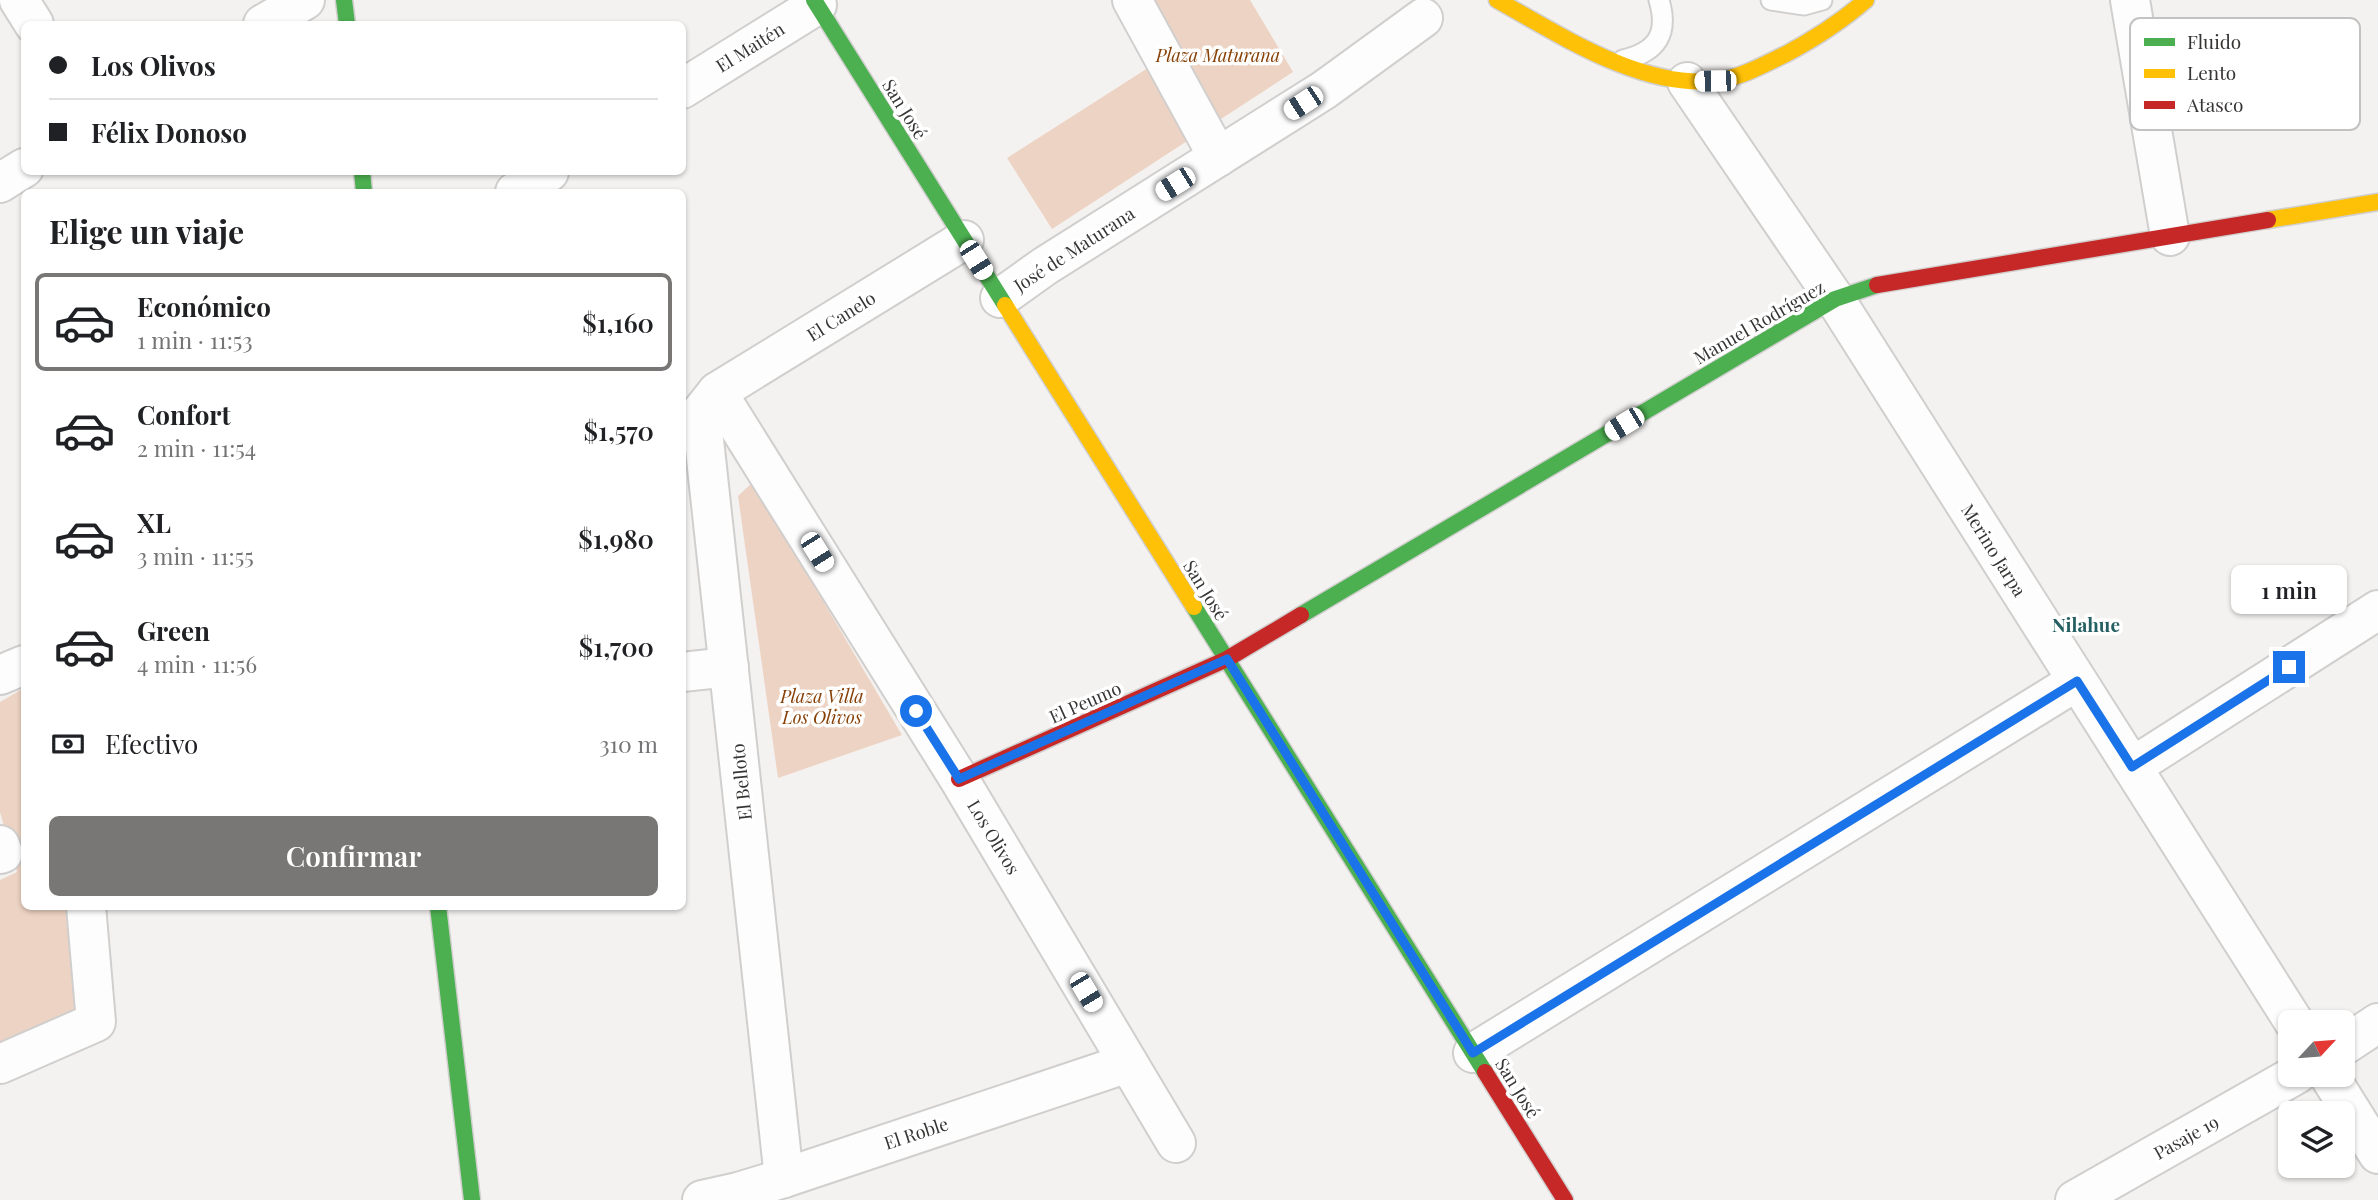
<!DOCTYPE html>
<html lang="es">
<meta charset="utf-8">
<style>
body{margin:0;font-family:"Playfair Display",serif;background:#f2f2f2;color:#202124;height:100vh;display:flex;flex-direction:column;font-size:26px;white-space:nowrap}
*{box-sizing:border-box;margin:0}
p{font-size:23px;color:#757577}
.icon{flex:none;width:38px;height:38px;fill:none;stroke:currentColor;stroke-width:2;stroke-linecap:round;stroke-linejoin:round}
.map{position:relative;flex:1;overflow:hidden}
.side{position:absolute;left:21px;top:189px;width:665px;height:721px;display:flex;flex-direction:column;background:#fff;border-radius:10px;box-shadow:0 2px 5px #0004}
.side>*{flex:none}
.banner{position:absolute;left:21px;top:21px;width:665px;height:154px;border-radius:10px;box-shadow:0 2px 5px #0004;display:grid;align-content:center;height:154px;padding:0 28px;background:#fff}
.needle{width:46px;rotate:64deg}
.controls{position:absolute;left:2278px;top:1010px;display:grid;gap:14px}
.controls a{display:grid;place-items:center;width:77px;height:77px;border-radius:10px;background:#fff;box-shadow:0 2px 5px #0004;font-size:35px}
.end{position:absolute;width:32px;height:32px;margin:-16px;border:9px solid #1a73e8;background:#fff;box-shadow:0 0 0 4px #fff}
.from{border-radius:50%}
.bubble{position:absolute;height:49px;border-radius:10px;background:#fff;box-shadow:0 2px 5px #0004;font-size:23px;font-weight:600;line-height:49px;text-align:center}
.car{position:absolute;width:21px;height:42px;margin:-21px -10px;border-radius:9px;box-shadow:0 0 5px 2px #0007;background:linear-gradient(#fff 24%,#345 0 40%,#fff 0 76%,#345 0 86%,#fff 0)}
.banner b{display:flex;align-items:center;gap:24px;height:66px;font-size:26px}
.banner b+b{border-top:2px solid #e0e0e0}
.banner i{width:18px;height:18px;background:#202124}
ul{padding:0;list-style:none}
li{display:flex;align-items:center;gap:21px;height:98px;margin:0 14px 10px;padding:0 14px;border:4px solid transparent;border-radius:10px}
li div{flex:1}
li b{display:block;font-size:26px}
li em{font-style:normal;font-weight:600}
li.selected{border-color:#797776}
li>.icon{width:63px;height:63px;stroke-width:1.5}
h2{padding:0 28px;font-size:32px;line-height:84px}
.pay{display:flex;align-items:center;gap:18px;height:77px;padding:0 28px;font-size:26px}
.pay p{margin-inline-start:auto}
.action{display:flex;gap:14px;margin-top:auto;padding:14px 28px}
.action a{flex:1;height:80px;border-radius:10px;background:#797776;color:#fff;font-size:28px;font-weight:600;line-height:80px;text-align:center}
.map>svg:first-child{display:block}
.green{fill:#edd3c3}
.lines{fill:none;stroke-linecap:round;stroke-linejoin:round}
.lane-casing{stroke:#d0cfce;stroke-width:23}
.street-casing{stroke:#d0cfce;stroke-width:42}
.fast-casing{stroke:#d0cfce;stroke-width:19}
.slow-casing{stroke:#d0cfce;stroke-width:19}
.jam-casing{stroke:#d0cfce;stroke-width:19}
.lane{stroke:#fdfdfd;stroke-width:19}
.street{stroke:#fdfdfd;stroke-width:38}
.fast{stroke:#4caf50;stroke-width:16}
.slow{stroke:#ffc107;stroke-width:16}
.jam{stroke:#c62828;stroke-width:16}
.route{stroke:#1a73e8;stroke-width:9}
.labels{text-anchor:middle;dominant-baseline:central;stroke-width:7;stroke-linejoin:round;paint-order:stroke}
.street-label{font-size:18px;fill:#373534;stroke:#fff}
.park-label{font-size:18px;font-style:italic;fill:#874006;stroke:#fff}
.neighbourhood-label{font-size:19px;font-weight:bold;fill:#245f63;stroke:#fff}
.key{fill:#fff;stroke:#c3c2c2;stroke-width:2}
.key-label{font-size:19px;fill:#373534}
</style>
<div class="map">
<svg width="2378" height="1200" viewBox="0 0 2378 1200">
<rect width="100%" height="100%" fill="#f4f2f0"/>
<!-- green -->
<g class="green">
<path d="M 1129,0 L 1250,0 L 1293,72 L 1052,229 L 1007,158 L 1162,59 Z"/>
<path d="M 753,482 L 902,735 L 778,778 L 738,496 Z"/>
<path d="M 24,688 L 24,906 L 73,907 L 83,1010 L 0,1044 L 0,880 L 17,872 L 0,812 L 0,702 Z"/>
</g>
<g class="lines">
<defs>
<g id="lane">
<path d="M 1771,0 L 1804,5 L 1822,0"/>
<path d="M 1623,60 C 1657,52 1669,34 1659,0"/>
</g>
<g id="street">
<path d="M 19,0 L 34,24"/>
<path d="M 1132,0 L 1218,157"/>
<path d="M 2130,0 L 2170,236"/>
<path d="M 263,24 L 305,0"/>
<path d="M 1687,82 L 1835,299 L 2294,1022"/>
<path d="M 682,89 L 817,5"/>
<path d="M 0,183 L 24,168"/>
<path d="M 515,192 L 549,172"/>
<path d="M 1000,298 L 1045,266 L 1324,90 L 1423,18"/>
<path d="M 717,392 L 959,779 L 1176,1143"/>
<path d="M 682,672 L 729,667"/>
<path d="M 0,675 L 24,665"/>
<path d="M 2132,767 L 2378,610"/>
<path d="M 0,845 L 3,853 L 0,854"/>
<path d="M 2343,1046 L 2378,1023"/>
<path d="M 1473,1053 L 2077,681"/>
<path d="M 0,1064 L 96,1022 L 86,906"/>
<path d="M 2328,1074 L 2378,1154"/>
<path d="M 784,1178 L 701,412 L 717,392 L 964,240"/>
<path d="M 702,1200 L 738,1192 L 784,1178 L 1128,1063"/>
<path d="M 2075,1200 L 2297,1074"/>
</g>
<g id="fast">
<path d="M 344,0 L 347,24"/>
<path d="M 814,0 L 1005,305"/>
<path d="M 362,172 L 364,192"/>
<path d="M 1194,607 L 1485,1072"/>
<path d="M 1301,615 L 1835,299 L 1877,285"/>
<path d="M 438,906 L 472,1200"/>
</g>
<g id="slow">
<path d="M 1497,0 C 1560,35 1646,92 1721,80 C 1744,76 1765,64 1786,54 C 1814,39 1842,21 1866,0"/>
<path d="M 2268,220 L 2378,202"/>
<path d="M 1005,305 L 1194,607"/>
</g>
<g id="jam">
<path d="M 1877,285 L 2268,220"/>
<path d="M 959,779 L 1227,659 L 1301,615"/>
<path d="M 1485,1072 L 1565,1200"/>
</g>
</defs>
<!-- lane casing -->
<use href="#lane" class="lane-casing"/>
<!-- street casing -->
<use href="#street" class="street-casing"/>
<!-- fast casing -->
<use href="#fast" class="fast-casing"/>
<!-- slow casing -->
<use href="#slow" class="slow-casing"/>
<!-- jam casing -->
<use href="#jam" class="jam-casing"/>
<!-- lane -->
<use href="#lane" class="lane"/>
<!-- street -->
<use href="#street" class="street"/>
<!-- fast -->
<use href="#fast" class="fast"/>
<!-- slow -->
<use href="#slow" class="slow"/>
<!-- jam -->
<use href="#jam" class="jam"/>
</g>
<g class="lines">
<!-- route -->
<path class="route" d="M 916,711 L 959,779 L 1227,659 L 1473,1053 L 2077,681 L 2132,767 L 2289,667"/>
</g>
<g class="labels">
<!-- street labels -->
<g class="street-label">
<text transform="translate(750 47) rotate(-32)">El Maitén</text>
<text transform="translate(905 109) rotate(58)">San José</text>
<text transform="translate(1074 249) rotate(-33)">José de Maturana</text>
<text transform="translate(841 316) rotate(-32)">El Canelo</text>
<text transform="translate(1759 322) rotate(-30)">Manuel Rodríguez</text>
<text transform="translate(1994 550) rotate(58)">Merino Jarpa</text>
<text transform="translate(1206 590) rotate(58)">San José</text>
<text transform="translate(1085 702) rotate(-24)">El Peumo</text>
<text transform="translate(741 782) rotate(-96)">El Belloto</text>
<text transform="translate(994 837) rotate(59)">Los Olivos</text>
<text transform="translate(1518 1088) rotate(58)">San José</text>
<text transform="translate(916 1133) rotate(-18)">El Roble</text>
<text transform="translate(2186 1137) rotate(-29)">Pasaje 19</text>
</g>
<!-- park labels -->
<g class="park-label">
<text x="1218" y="55">Plaza Maturana</text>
<text x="822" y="696">Plaza Villa<tspan x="822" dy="21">Los Olivos</tspan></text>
</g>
<!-- neighbourhood labels -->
<g class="neighbourhood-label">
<text x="2086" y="624">Nilahue</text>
</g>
</g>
<!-- legend -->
<rect x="2130" y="18" width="230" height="112" rx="10" class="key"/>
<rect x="2144" y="38" width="31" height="8" fill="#4caf50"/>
<rect x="2144" y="69" width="31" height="9" fill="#ffc107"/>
<rect x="2144" y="101" width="31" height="8" fill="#c62828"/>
<g class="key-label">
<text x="2187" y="49">Fluido</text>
<text x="2187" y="80">Lento</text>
<text x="2187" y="112">Atasco</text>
</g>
</svg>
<div class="controls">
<a><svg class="needle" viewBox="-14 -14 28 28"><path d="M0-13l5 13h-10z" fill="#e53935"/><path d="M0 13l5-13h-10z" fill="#757577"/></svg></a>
<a><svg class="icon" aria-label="layers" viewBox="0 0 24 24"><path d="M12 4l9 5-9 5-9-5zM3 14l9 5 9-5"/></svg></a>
</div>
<i class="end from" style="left:916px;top:711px"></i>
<i class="end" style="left:2289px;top:667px"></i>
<div class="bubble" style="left:2231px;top:565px;width:116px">1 min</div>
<i class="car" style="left:1715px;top:81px;rotate:269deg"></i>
<i class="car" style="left:1303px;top:103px;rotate:237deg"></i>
<i class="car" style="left:1175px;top:184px;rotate:238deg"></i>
<i class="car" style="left:976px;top:260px;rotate:148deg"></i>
<i class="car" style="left:1624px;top:424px;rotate:239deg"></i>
<i class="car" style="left:817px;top:552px;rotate:148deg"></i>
<i class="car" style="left:1086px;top:992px;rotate:149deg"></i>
<div class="banner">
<b><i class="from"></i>Los Olivos</b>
<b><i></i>Félix Donoso</b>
</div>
<section class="side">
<h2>Elige un viaje</h2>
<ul>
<li class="selected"><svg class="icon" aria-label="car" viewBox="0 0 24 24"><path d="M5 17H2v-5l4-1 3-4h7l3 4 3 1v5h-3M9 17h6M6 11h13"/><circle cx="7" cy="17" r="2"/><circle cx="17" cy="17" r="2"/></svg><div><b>Económico</b><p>1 min · 11:53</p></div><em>$1,160</em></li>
<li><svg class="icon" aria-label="car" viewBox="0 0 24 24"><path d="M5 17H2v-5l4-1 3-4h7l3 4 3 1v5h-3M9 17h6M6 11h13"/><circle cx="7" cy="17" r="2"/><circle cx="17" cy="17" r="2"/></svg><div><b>Confort</b><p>2 min · 11:54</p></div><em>$1,570</em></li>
<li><svg class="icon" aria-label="car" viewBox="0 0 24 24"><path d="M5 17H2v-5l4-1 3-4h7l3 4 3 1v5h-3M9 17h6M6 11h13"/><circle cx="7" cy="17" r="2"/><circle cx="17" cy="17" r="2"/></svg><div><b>XL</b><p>3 min · 11:55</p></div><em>$1,980</em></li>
<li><svg class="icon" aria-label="car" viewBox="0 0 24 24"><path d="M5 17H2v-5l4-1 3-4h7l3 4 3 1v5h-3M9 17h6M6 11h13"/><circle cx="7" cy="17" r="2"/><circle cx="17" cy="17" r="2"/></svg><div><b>Green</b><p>4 min · 11:56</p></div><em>$1,700</em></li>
</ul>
<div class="pay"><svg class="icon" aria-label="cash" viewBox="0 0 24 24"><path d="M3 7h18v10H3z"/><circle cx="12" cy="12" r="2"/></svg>Efectivo<p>310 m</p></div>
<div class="action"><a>Confirmar</a></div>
</section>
</div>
